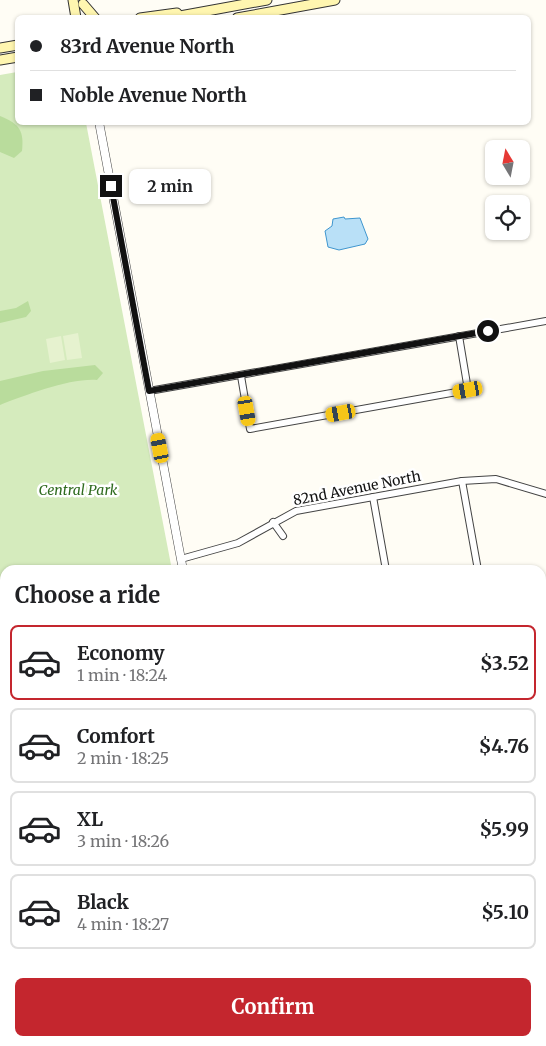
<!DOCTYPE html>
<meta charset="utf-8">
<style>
body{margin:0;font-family:Merriweather,serif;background:#f6f6f6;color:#202124;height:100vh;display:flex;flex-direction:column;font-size:19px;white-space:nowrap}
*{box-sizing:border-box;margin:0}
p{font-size:16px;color:#757577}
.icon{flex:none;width:28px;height:28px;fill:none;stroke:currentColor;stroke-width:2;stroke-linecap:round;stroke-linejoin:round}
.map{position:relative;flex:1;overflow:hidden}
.panel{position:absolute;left:0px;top:565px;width:546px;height:481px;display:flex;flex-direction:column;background:#fff;border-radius:15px 15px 0 0;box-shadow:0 1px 4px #0004}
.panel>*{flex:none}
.guide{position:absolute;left:15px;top:15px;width:516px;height:110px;border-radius:8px;box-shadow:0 1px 4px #0004;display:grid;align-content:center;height:110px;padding:0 15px;background:#fff}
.needle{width:32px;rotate:350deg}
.fabs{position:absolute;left:485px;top:140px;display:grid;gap:10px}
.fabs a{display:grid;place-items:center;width:45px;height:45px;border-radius:8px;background:#fff;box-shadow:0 1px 4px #0004;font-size:25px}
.end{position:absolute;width:22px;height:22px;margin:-11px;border:6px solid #111;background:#fff;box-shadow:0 0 0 2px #fff}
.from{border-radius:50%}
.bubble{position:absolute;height:35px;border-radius:8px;background:#fff;box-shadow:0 1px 4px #0004;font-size:16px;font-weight:700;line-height:35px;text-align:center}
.car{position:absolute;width:15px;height:30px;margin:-15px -8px;border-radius:6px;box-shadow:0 0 4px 1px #0007;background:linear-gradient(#f5c518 24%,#345 0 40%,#f5c518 0 76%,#345 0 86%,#f5c518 0)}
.guide b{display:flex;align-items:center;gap:18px;height:48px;font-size:19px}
.guide b+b{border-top:1px solid #e0e0e0}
.guide i{width:12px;height:12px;background:#202124}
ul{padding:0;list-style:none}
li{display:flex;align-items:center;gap:15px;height:75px;margin:0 10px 8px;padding:0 5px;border:2px solid #e0e0e0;border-radius:8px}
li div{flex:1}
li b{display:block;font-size:19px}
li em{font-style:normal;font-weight:700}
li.active{border-color:#c4262e}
li>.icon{width:45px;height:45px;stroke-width:1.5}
h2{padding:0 15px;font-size:22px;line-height:60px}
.primary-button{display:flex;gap:10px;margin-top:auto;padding:10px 15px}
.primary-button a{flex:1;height:58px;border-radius:8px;background:#c4262e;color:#fff;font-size:20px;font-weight:700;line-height:58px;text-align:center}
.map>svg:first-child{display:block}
.green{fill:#d5ebbd}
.forest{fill:#b9dc9c}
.pitch{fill:#e6f2cf}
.water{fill:#b9e0f7;stroke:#3f96cf}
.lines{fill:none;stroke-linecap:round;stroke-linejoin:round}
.minor-casing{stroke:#444;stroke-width:8}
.tertiary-casing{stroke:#444;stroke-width:9}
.secondary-casing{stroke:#333;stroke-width:11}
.minor{stroke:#fff;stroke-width:6}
.tertiary{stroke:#fff;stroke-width:8}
.secondary{stroke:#fff6b0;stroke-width:9}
.route{stroke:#111;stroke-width:6}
.labels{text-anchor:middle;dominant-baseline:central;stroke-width:5;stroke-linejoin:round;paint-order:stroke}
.street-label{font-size:14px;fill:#111;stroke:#fff}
.park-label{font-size:14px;font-style:italic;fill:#2f6b1f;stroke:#fff}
</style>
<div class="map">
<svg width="546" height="1046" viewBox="0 0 546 1046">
<rect width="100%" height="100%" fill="#fffdf5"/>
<!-- green -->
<g class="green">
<path d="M 17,72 L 18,122 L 86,123 L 172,570 L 5,570 L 5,780 L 0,781 L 0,75 Z"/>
<path d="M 541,663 L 546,684 L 546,824 L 541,824 Z"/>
</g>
<!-- forest -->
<g class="forest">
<path d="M 0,116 C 20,124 24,131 22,151 L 14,158 L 0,152 Z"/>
<path d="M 28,301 L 31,311 L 26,317 L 0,323 L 0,311 L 16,308 Z"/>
<path d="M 95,365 L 103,373 L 97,380 C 70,378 26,395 0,405 L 0,381 L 43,371 Z"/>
</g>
<!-- pitch -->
<g class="pitch">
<path d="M 78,333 L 82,358 L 67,360 L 63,336 Z"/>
<path d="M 61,336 L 65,360 L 50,363 L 46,339 Z"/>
</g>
<!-- water -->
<path class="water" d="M 344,217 L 345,219 L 360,218 L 368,239 L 365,244 L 339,250 L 328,247 L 325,231 L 332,226 L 333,219 Z"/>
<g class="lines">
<defs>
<g id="minor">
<path d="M 241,376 L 250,429 L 468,390 L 459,336"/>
<path d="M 149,391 L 546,321"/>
<path d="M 462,481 L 478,570"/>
<path d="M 373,497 L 386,570"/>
<path d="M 273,522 L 283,536"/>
<path d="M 181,559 L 238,543 L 296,511 L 462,481 L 496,479 L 546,494"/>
<path d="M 0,827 L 5,826"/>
<path d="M 541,881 L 546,880"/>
<path d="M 78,1041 L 79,1046"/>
<path d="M 177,1041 L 178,1046"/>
<path d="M 473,1041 L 474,1046"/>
</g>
<g id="tertiary">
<path d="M 99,122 L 183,570"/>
<path d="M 268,1041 L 269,1046"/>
</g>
<g id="secondary">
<path d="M 73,0 L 76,18"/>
<path d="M 83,4 L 95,18"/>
<path d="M 140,18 L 177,13"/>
<path d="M 169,18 L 267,0"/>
<path d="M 237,18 L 335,0"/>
<path d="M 0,48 L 18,45"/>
<path d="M 0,60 L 18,57"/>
</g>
</defs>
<!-- minor casing -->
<use href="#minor" class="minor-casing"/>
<!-- tertiary casing -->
<use href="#tertiary" class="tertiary-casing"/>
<!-- secondary casing -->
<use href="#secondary" class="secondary-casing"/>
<!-- minor -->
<use href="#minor" class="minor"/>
<!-- tertiary -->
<use href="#tertiary" class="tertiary"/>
<!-- secondary -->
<use href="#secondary" class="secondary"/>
</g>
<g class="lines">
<!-- route -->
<path class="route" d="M 111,186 L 149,391 L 488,331"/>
</g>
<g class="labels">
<!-- street labels -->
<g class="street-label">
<text transform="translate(357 488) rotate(-11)">82nd Avenue North</text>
</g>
<!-- park labels -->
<g class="park-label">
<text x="78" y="490">Central Park</text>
</g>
</g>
</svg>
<div class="fabs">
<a><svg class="needle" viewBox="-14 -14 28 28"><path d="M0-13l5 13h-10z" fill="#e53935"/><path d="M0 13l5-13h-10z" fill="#757577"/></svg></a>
<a><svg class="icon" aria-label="locate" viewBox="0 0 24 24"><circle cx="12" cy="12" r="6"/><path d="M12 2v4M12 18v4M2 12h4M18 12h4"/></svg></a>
</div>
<i class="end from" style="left:488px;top:331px"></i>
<i class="end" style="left:111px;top:186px"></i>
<div class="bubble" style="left:129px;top:169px;width:82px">2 min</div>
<i class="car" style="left:468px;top:390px;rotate:260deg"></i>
<i class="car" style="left:247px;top:411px;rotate:170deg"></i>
<i class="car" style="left:341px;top:413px;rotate:260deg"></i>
<i class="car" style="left:160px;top:448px;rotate:349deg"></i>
<div class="guide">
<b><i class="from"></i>83rd Avenue North</b>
<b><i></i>Noble Avenue North</b>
</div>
<section class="panel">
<h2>Choose a ride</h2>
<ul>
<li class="active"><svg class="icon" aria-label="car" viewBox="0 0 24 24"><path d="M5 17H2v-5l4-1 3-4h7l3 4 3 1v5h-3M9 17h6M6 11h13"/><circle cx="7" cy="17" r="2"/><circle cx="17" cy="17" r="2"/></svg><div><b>Economy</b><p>1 min · 18:24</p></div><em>$3.52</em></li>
<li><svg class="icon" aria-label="car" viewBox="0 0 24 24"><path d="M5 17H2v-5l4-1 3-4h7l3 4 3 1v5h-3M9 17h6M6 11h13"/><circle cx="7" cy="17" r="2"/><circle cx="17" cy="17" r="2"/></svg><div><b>Comfort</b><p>2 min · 18:25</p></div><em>$4.76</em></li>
<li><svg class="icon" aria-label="car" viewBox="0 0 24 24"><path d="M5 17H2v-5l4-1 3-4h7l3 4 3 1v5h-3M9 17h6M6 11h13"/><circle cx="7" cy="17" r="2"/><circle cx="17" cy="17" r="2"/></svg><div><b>XL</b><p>3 min · 18:26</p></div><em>$5.99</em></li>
<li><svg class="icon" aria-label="car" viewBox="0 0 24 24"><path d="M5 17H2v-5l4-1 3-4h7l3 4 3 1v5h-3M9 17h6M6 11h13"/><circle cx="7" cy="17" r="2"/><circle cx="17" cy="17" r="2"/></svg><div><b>Black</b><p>4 min · 18:27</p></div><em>$5.10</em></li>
</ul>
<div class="primary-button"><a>Confirm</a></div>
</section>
</div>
